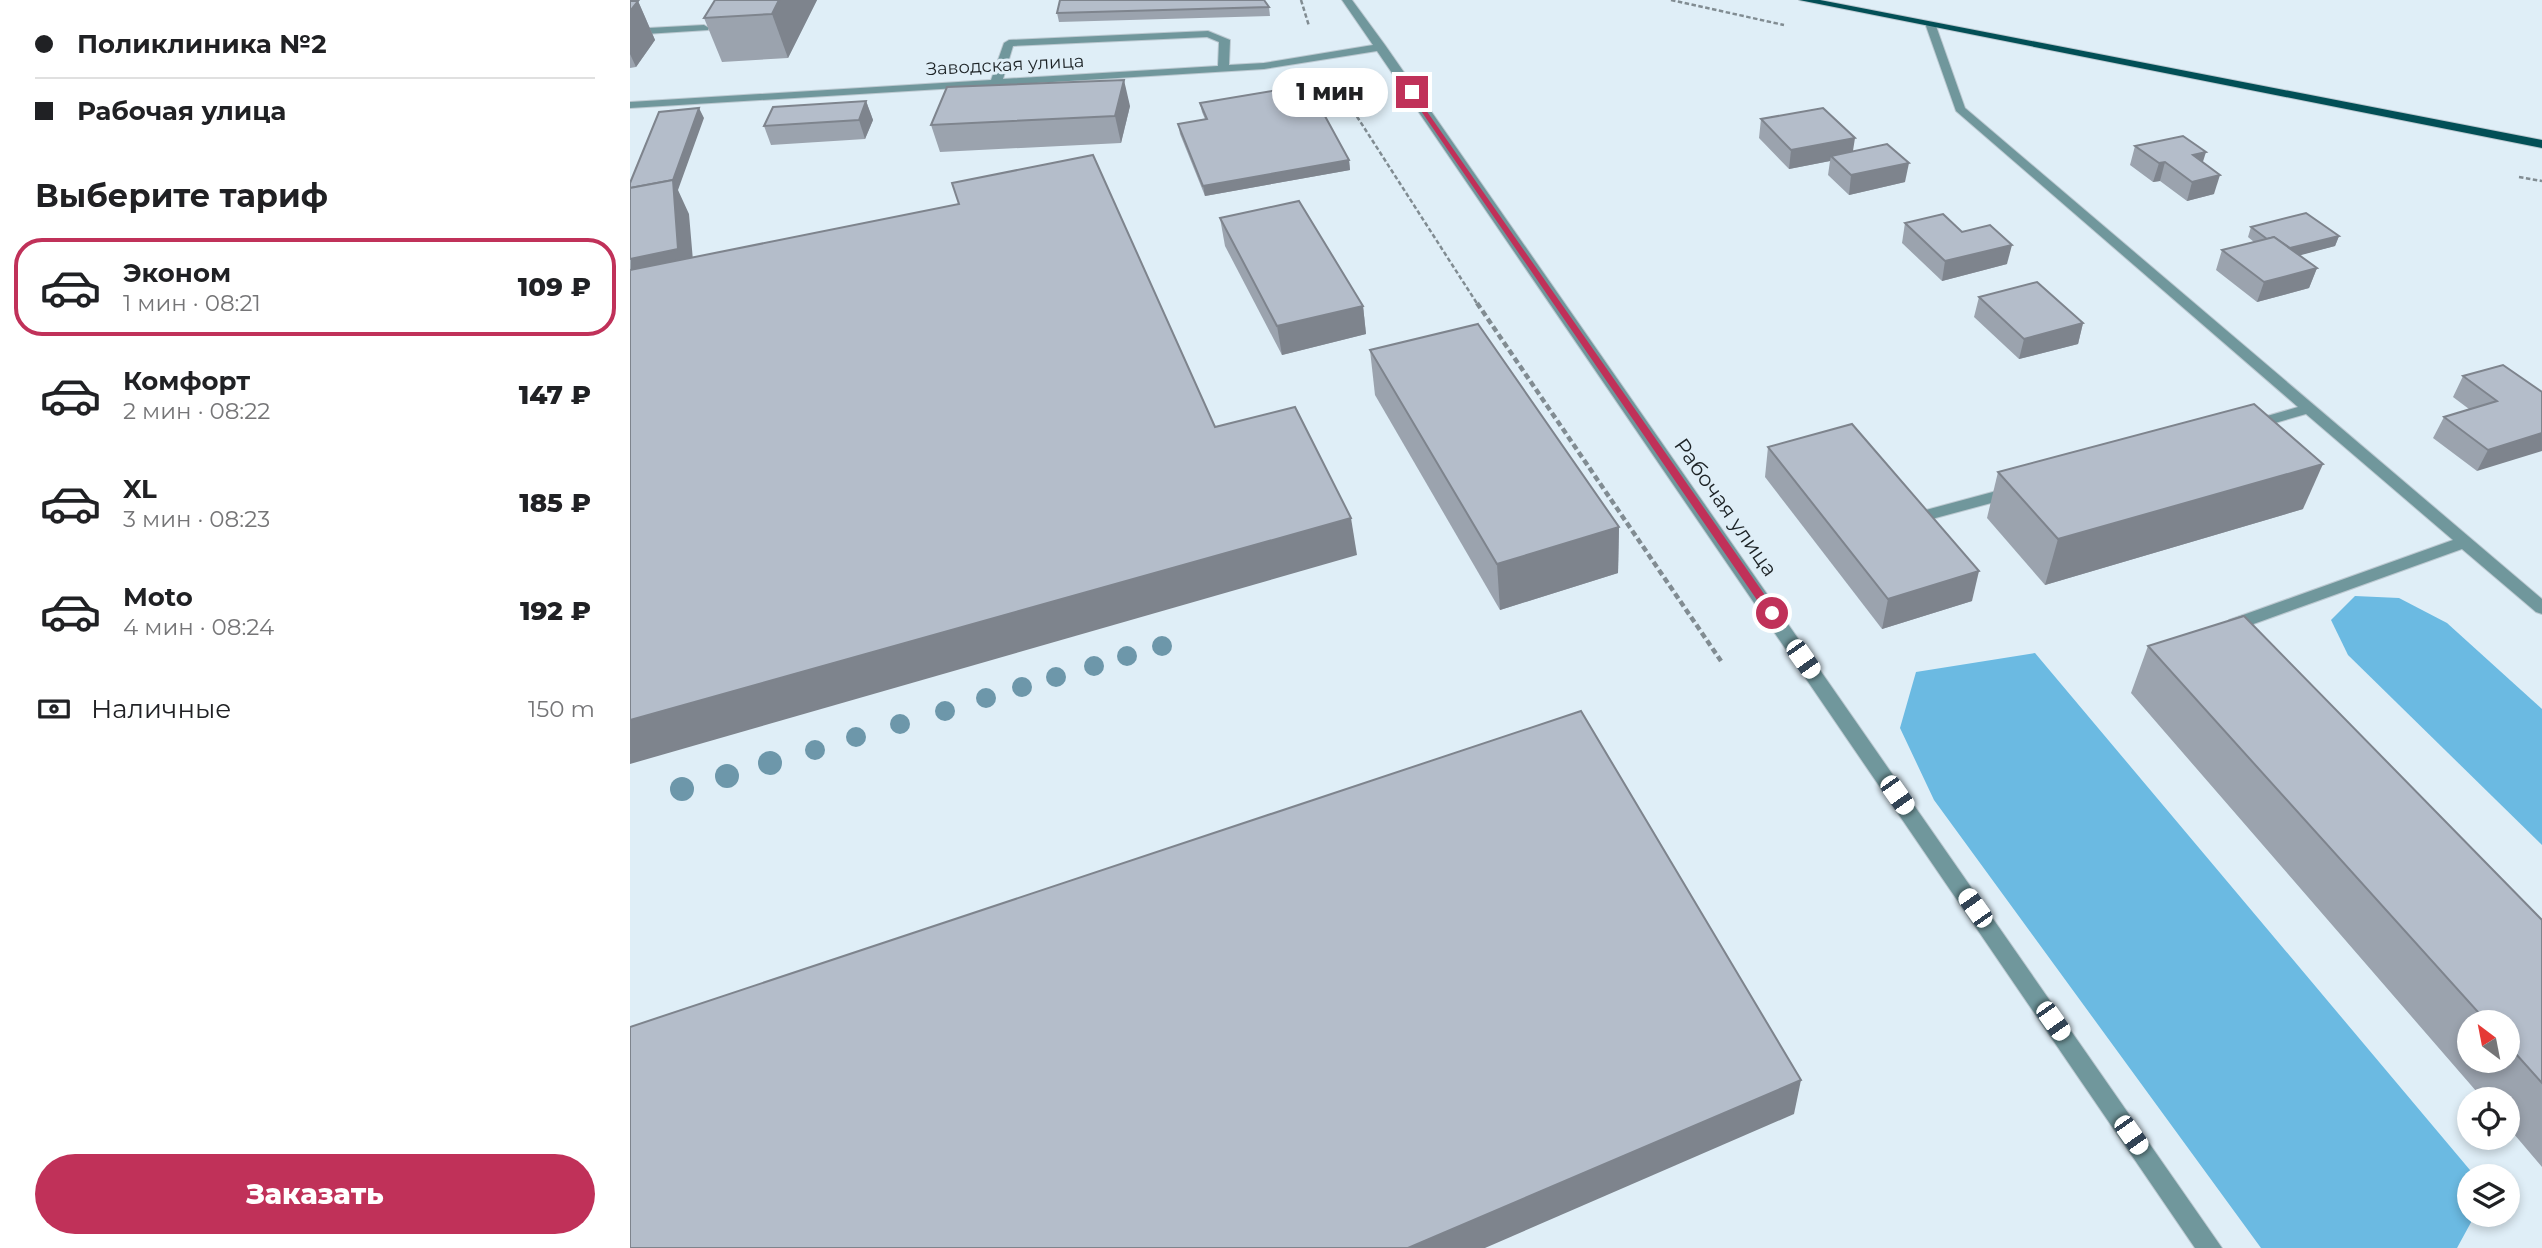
<!DOCTYPE html>
<html lang="ru">
<meta charset="utf-8">
<style>
body{margin:0;font-family:Montserrat,sans-serif;background:#f2f2f2;color:#202124;height:100vh;display:flex;flex-direction:column;font-size:26px;white-space:nowrap}
*{box-sizing:border-box;margin:0}
p{font-size:23px;color:#757577}
.icon{flex:none;width:38px;height:38px;fill:none;stroke:currentColor;stroke-width:2;stroke-linecap:round;stroke-linejoin:round}
.map{position:relative;flex:1;overflow:hidden}
.side{display:flex;flex-direction:column;background:#fff;width:630px}
.side>*{flex:none}
.banner{display:grid;align-content:center;height:154px;padding:0 35px;background:#fff}
.needle{width:46px;rotate:328deg}
.tools{position:absolute;left:1827px;top:1010px;display:grid;gap:14px}
.tools a{display:grid;place-items:center;width:63px;height:63px;border-radius:50%;background:#fff;box-shadow:0 4px 10px #0003;font-size:35px}
.end{position:absolute;width:32px;height:32px;margin:-16px;border:9px solid #c03159;background:#fff;box-shadow:0 0 0 4px #fff}
.from{border-radius:50%}
.bubble{position:absolute;height:49px;border-radius:24px;background:#fff;box-shadow:0 4px 10px #0003;font-size:23px;font-weight:800;line-height:49px;text-align:center}
.car{position:absolute;width:21px;height:42px;margin:-21px -10px;border-radius:9px;box-shadow:0 0 5px 2px #0007;background:linear-gradient(#fff 24%,#345 0 40%,#fff 0 76%,#345 0 86%,#fff 0)}
.banner b{display:flex;align-items:center;gap:24px;height:66px;font-size:26px}
.banner b+b{border-top:2px solid #e0e0e0}
.banner i{width:18px;height:18px;background:#202124}
ul{padding:0;list-style:none}
li{display:flex;align-items:center;gap:21px;height:98px;margin:0 14px 10px;padding:0 21px;border:4px solid transparent;border-radius:28px}
li div{flex:1}
li b{display:block;font-size:26px}
li em{font-style:normal;font-weight:800}
li.active{border-color:#c03159}
li>.icon{width:63px;height:63px;stroke-width:1.5}
h2{padding:0 35px;font-size:32px;line-height:84px}
.pay{display:flex;align-items:center;gap:18px;height:77px;padding:0 35px;font-size:26px}
.pay p{margin-inline-start:auto}
.button{display:flex;gap:14px;margin-top:auto;padding:14px 35px}
.button a{flex:1;height:80px;border-radius:42px;background:#c03159;color:#fff;font-size:28px;font-weight:800;line-height:80px;text-align:center}
main{display:flex;flex:1;min-height:0}
.map>svg:first-child{display:block}
.forest{fill:#6bbae2}
.lines{fill:none;stroke-linecap:round;stroke-linejoin:round}
.minor-casing{stroke:#bcc9d1;stroke-width:2}
.major-casing{stroke:#bcc9d1;stroke-width:2}
.path-far1{stroke:#818c92;stroke-width:2.5;stroke-dasharray:4.5 2.5;stroke-linecap:butt}
.path{stroke:#818c92;stroke-width:4.5;stroke-dasharray:6 3.5;stroke-linecap:butt}
.minor{fill:#70979c;fill-rule:evenodd}
.major{fill:#024f56;fill-rule:evenodd}
.tree{fill:#6d97aa}
.wall{fill:#9ba3ae;fill-rule:evenodd}
.shaded-wall{fill:#7e848d}
.building{fill:#b4bdca;stroke:#7e848d;stroke-width:2}
.route{fill:#c03159}
.labels{text-anchor:middle;dominant-baseline:central;stroke-width:6;stroke-linejoin:round;paint-order:stroke}
.far-street-label{font-size:18px;fill:#1c2225;stroke:#dfeef7}
.street-label{font-size:21px;fill:#1c2225;stroke:#dfeef7}
</style>
<main>
<section class="side">
<div class="banner">
<b><i class="from"></i>Поликлиника №2</b>
<b><i></i>Рабочая улица</b>
</div>
<h2>Выберите тариф</h2>
<ul>
<li class="active"><svg class="icon" aria-label="car" viewBox="0 0 24 24"><path d="M5 17H2v-5l4-1 3-4h7l3 4 3 1v5h-3M9 17h6M6 11h13"/><circle cx="7" cy="17" r="2"/><circle cx="17" cy="17" r="2"/></svg><div><b>Эконом</b><p>1 мин · 08:21</p></div><em>109 ₽</em></li>
<li><svg class="icon" aria-label="car" viewBox="0 0 24 24"><path d="M5 17H2v-5l4-1 3-4h7l3 4 3 1v5h-3M9 17h6M6 11h13"/><circle cx="7" cy="17" r="2"/><circle cx="17" cy="17" r="2"/></svg><div><b>Комфорт</b><p>2 мин · 08:22</p></div><em>147 ₽</em></li>
<li><svg class="icon" aria-label="car" viewBox="0 0 24 24"><path d="M5 17H2v-5l4-1 3-4h7l3 4 3 1v5h-3M9 17h6M6 11h13"/><circle cx="7" cy="17" r="2"/><circle cx="17" cy="17" r="2"/></svg><div><b>XL</b><p>3 мин · 08:23</p></div><em>185 ₽</em></li>
<li><svg class="icon" aria-label="car" viewBox="0 0 24 24"><path d="M5 17H2v-5l4-1 3-4h7l3 4 3 1v5h-3M9 17h6M6 11h13"/><circle cx="7" cy="17" r="2"/><circle cx="17" cy="17" r="2"/></svg><div><b>Moto</b><p>4 мин · 08:24</p></div><em>192 ₽</em></li>
</ul>
<div class="pay"><svg class="icon" aria-label="cash" viewBox="0 0 24 24"><path d="M3 7h18v10H3z"/><circle cx="12" cy="12" r="2"/></svg>Наличные<p>150 m</p></div>
<div class="button"><a>Заказать</a></div>
</section>
<div class="map">
<svg width="1912" height="1248" viewBox="0 0 1912 1248">
<rect width="100%" height="100%" fill="#dfeef7"/>
<!-- forest -->
<g class="forest">
<path d="M 1725,596 L 1769,598 L 1817,623 L 1912,709 L 1912,845 L 1718,655 L 1701,620 Z"/>
<path d="M 1405,653 L 1845,1176 L 1839,1176 L 1839,1214 L 1845,1215 L 1827,1248 L 1631,1248 L 1304,800 L 1270,728 L 1286,672 Z"/>
</g>
<g class="lines">
<defs>
<g id="minor">
<path d="M 712,0 L 722,0 L 755,45 L 1592,1248 L 1565,1248 L 747,51 L 634,69 L 0,108 L 0,102 L 361,80 L 374,43 L 379,40 L 578,31 L 600,40 L 599,65 L 634,63 L 743,45 ZM 577,37 L 589,42 L 588,66 L 373,79 L 383,46 Z"/>
<path d="M 1297,24 L 1306,26 L 1335,108 L 1912,599 L 1912,614 L 1906,612 L 1832,549 L 1618,626 L 1623,632 L 1620,636 L 1608,636 L 1596,624 L 1599,620 L 1823,540 L 1676,414 L 1621,430 L 1616,428 L 1613,425 L 1616,422 L 1668,407 L 1326,111 L 1296,26 Z"/>
<path d="M 74,25 L 79,28 L 78,30 L 0,35 L 0,29 Z"/>
<path d="M 1385,486 L 1393,491 L 1391,495 L 1287,523 L 1279,518 L 1281,514 Z"/>
</g>
<path id="major" d="M 1169,0 L 1190,0 L 1912,140 L 1912,148 Z"/>
</defs>
<!-- minor casing -->
<use href="#minor" class="minor-casing"/>
<!-- major casing -->
<use href="#major" class="major-casing"/>
<!-- path-far1 -->
<g class="path-far1">
<path d="M 671,0 L 679,26"/>
<path d="M 1041,0 L 1154,25"/>
<path d="M 708,87 L 848,305"/>
<path d="M 1889,177 L 1912,181"/>
</g>
<!-- path -->
<path class="path" d="M 847,303 L 1091,661"/>
<!-- minor -->
<use href="#minor" class="minor"/>
<!-- major -->
<use href="#major" class="major"/>
</g>
<!-- trees -->
<g class="tree">
<circle cx="532" cy="646" r="10"/>
<circle cx="497" cy="656" r="10"/>
<circle cx="464" cy="666" r="10"/>
<circle cx="426" cy="677" r="10"/>
<circle cx="392" cy="687" r="10"/>
<circle cx="356" cy="698" r="10"/>
<circle cx="315" cy="711" r="10"/>
<circle cx="270" cy="724" r="10"/>
<circle cx="226" cy="737" r="10"/>
<circle cx="185" cy="750" r="10"/>
<circle cx="140" cy="763" r="12"/>
<circle cx="97" cy="776" r="12"/>
<circle cx="52" cy="789" r="12"/>
</g>
<!-- wall -->
<g class="wall">
<path d="M 85,0 L 187,0 L 158,58 L 92,62 L 74,18 Z"/>
<path d="M 0,1 L 8,1 L 25,40 L 6,67 L 0,68 Z"/>
<path d="M 639,7 L 640,16 L 429,22 L 427,13 Z"/>
<path d="M 236,101 L 243,120 L 235,139 L 141,145 L 134,126 Z"/>
<path d="M 570,103 L 719,160 L 720,170 L 575,196 L 550,134 L 548,124 L 575,119 L 572,112 Z"/>
<path d="M 500,106 L 491,143 L 310,152 L 301,125 Z"/>
<path d="M 1131,119 L 1223,151 L 1275,182 L 1219,195 L 1198,175 L 1200,161 L 1159,169 L 1129,138 Z"/>
<path d="M 1505,146 L 1573,162 L 1584,194 L 1557,201 L 1530,181 L 1523,182 L 1500,165 Z"/>
<path d="M 590,218 L 733,306 L 736,334 L 652,355 L 595,246 Z"/>
<path d="M 1275,223 L 1332,232 L 1377,264 L 1312,281 L 1272,243 Z"/>
<path d="M 1621,227 L 1709,236 L 1705,246 L 1669,255 L 1687,268 L 1679,288 L 1627,302 L 1586,270 L 1592,250 L 1624,242 L 1618,237 Z"/>
<path d="M 1349,297 L 1453,323 L 1448,344 L 1389,359 L 1344,317 Z"/>
<path d="M 740,350 L 989,527 L 988,573 L 870,610 L 745,395 Z"/>
<path d="M 1833,376 L 1912,392 L 1847,471 L 1803,438 L 1814,417 L 1839,409 L 1823,397 Z"/>
<path d="M 1138,447 L 1342,601 L 1252,629 L 1135,477 Z"/>
<path d="M 1368,472 L 1673,509 L 1415,585 L 1357,518 Z"/>
<path d="M 1518,646 L 1912,920 L 1912,1167 L 1878,1127 L 1878,1099 L 1853,1099 L 1501,693 ZM 1839,1022 L 1878,1022 L 1878,1060 L 1839,1060 Z"/>
</g>
<!-- shaded-wall -->
<g class="shaded-wall">
<path d="M 149,0 L 187,0 L 158,58 L 142,14 Z"/>
<path d="M 8,1 L 25,40 L 6,67 L 0,54 L 0,11 Z"/>
<path d="M 494,80 L 500,106 L 491,143 L 485,116 Z"/>
<path d="M 236,101 L 243,120 L 235,139 L 229,120 Z"/>
<path d="M 69,108 L 74,118 L 48,190 L 59,214 L 65,284 L 0,298 L 1,204 Z"/>
<path d="M 1225,138 L 1222,157 L 1201,156 L 1200,161 L 1159,169 L 1161,150 Z"/>
<path d="M 1576,152 L 1570,171 L 1563,155 Z"/>
<path d="M 719,160 L 720,170 L 575,196 L 573,186 Z"/>
<path d="M 1535,162 L 1530,181 L 1523,182 L 1529,163 Z"/>
<path d="M 1279,163 L 1275,182 L 1219,195 L 1221,175 Z"/>
<path d="M 1590,175 L 1584,194 L 1557,201 L 1562,182 Z"/>
<path d="M 1709,236 L 1705,246 L 1649,261 L 1653,250 Z"/>
<path d="M 1382,245 L 1377,264 L 1312,281 L 1315,261 Z"/>
<path d="M 1687,268 L 1679,288 L 1627,302 L 1634,282 Z"/>
<path d="M 733,306 L 736,334 L 652,355 L 647,326 Z"/>
<path d="M 1453,323 L 1448,344 L 1389,359 L 1394,339 Z"/>
<path d="M 1912,433 L 1912,451 L 1847,471 L 1858,450 Z"/>
<path d="M 1693,464 L 1673,509 L 1415,585 L 1428,539 Z"/>
<path d="M 721,518 L 727,555 L 0,764 L 0,720 Z"/>
<path d="M 989,527 L 988,573 L 870,610 L 867,564 Z"/>
<path d="M 1349,571 L 1342,601 L 1252,629 L 1258,599 Z"/>
<path d="M 1171,1080 L 1164,1114 L 855,1248 L 778,1248 Z"/>
</g>
<!-- building -->
<g class="building">
<path d="M 85,0 L 149,0 L 142,14 L 74,18 Z"/>
<path d="M 430,0 L 634,0 L 639,7 L 427,13 Z"/>
<path d="M 0,1 L 8,1 L 0,11 Z"/>
<path d="M 494,80 L 485,116 L 301,125 L 317,87 Z"/>
<path d="M 678,85 L 719,160 L 573,186 L 548,124 L 577,119 L 570,103 Z"/>
<path d="M 236,101 L 229,120 L 134,126 L 143,107 Z"/>
<path d="M 69,108 L 43,180 L 0,188 L 0,183 L 29,112 Z"/>
<path d="M 1193,108 L 1225,138 L 1161,150 L 1131,119 Z"/>
<path d="M 1553,136 L 1576,152 L 1563,155 L 1590,175 L 1562,182 L 1535,162 L 1529,163 L 1505,146 Z"/>
<path d="M 1257,144 L 1279,163 L 1221,175 L 1201,156 Z"/>
<path d="M 463,155 L 585,427 L 665,407 L 721,518 L 0,720 L 0,270 L 329,204 L 322,183 Z"/>
<path d="M 43,180 L 48,249 L 0,259 L 0,188 Z"/>
<path d="M 669,201 L 733,306 L 647,326 L 590,218 Z"/>
<path d="M 1676,213 L 1709,236 L 1660,248 L 1644,237 L 1637,239 L 1621,227 Z"/>
<path d="M 1313,214 L 1332,232 L 1360,225 L 1382,245 L 1315,261 L 1275,223 Z"/>
<path d="M 1644,237 L 1687,268 L 1634,282 L 1592,250 Z"/>
<path d="M 1407,282 L 1453,323 L 1394,339 L 1349,297 Z"/>
<path d="M 848,324 L 989,527 L 867,564 L 740,350 Z"/>
<path d="M 1873,365 L 1912,392 L 1912,433 L 1858,450 L 1814,417 L 1867,401 L 1833,376 Z"/>
<path d="M 1624,404 L 1693,464 L 1428,539 L 1368,472 Z"/>
<path d="M 1222,424 L 1349,571 L 1258,599 L 1138,447 Z"/>
<path d="M 1614,616 L 1912,920 L 1912,1083 L 1878,1045 L 1878,1022 L 1857,1022 L 1518,646 Z"/>
<path d="M 951,711 L 1171,1080 L 778,1248 L 0,1248 L 0,1027 Z"/>
</g>
<!-- route -->
<path class="route" d="M 782,90 L 1146,611 L 1146,616 L 1138,616 L 778,92 Z"/>
<g class="labels">
<!-- far-street labels -->
<g class="far-street-label">
<text transform="translate(375 65) rotate(-3)">Заводская улица</text>
</g>
<!-- street labels -->
<g class="street-label">
<text transform="translate(1096 507) rotate(55)">Рабочая улица</text>
</g>
</g>
</svg>
<div class="tools">
<a><svg class="needle" viewBox="-14 -14 28 28"><path d="M0-13l5 13h-10z" fill="#e53935"/><path d="M0 13l5-13h-10z" fill="#757577"/></svg></a>
<a><svg class="icon" aria-label="locate" viewBox="0 0 24 24"><circle cx="12" cy="12" r="6"/><path d="M12 2v4M12 18v4M2 12h4M18 12h4"/></svg></a>
<a><svg class="icon" aria-label="layers" viewBox="0 0 24 24"><path d="M12 4l9 5-9 5-9-5zM3 14l9 5 9-5"/></svg></a>
</div>
<i class="end from" style="left:1142px;top:613px"></i>
<i class="end" style="left:782px;top:92px"></i>
<div class="bubble" style="left:642px;top:68px;width:116px">1 мин</div>
<i class="car" style="left:1173px;top:659px;rotate:145deg"></i>
<i class="car" style="left:1267px;top:795px;rotate:145deg"></i>
<i class="car" style="left:1345px;top:908px;rotate:325deg"></i>
<i class="car" style="left:1423px;top:1021px;rotate:145deg"></i>
<i class="car" style="left:1501px;top:1135px;rotate:145deg"></i>
</div>
</main>
